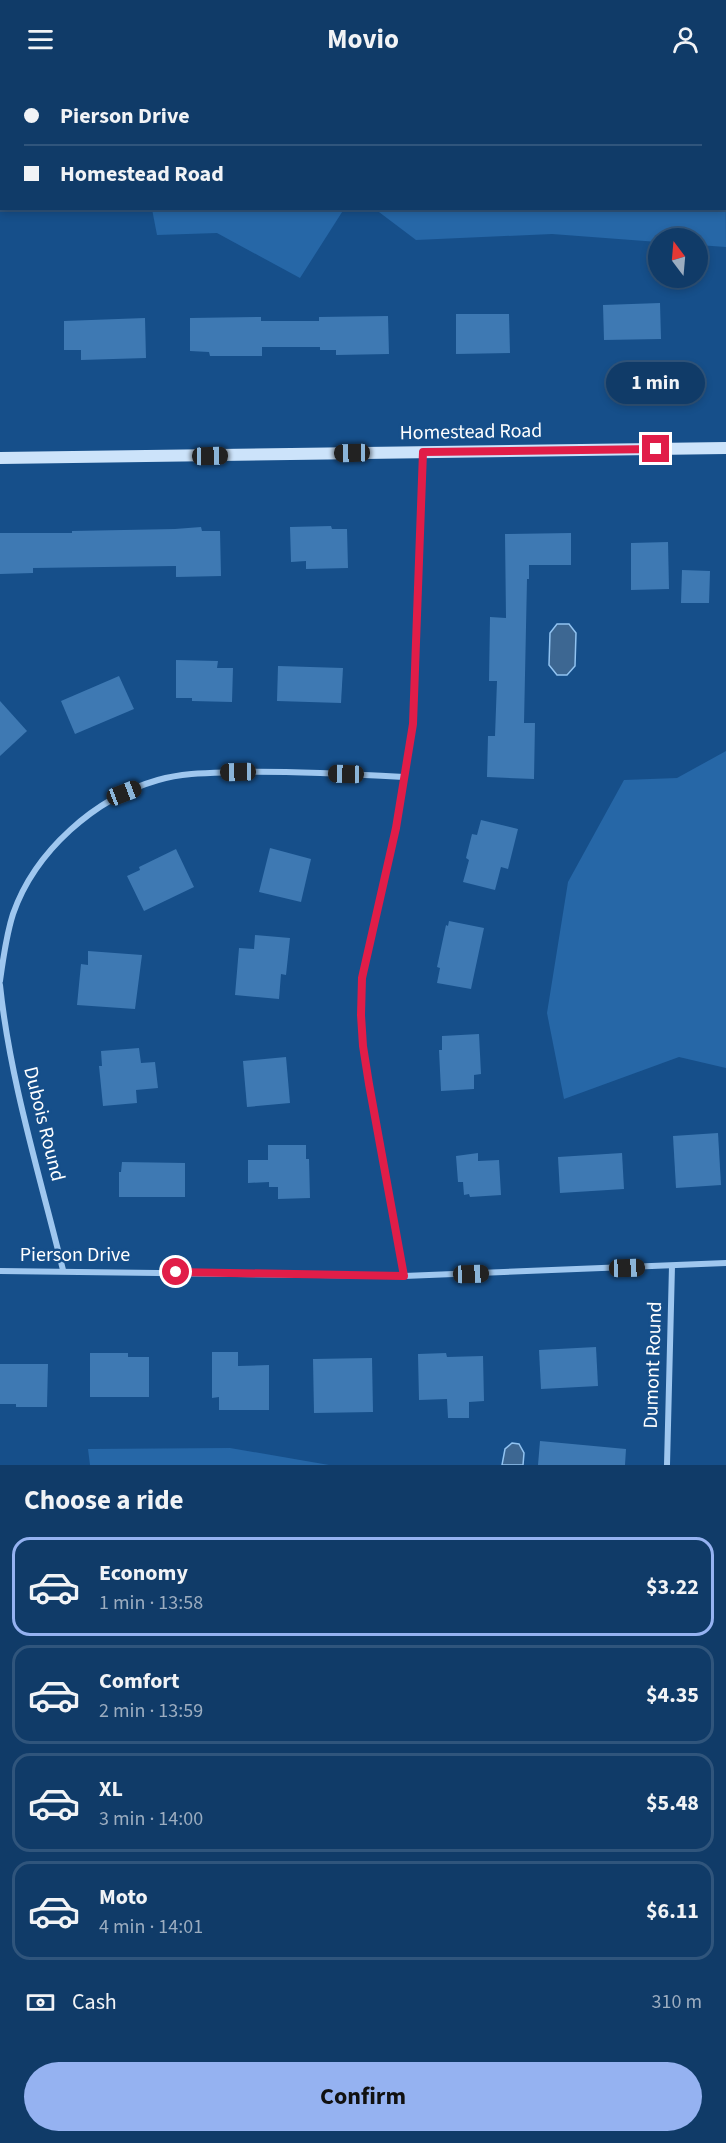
<!DOCTYPE html>
<meta charset="utf-8">
<style>
body{margin:0;font-family:"Source Sans 3",sans-serif;background:#1e4671;color:#f1f3f6;height:100vh;display:flex;flex-direction:column;font-size:22px;white-space:nowrap}
*{box-sizing:border-box;margin:0}
p{font-size:20px;color:#9cadc0}
.icon{flex:none;width:33px;height:33px;fill:none;stroke:currentColor;stroke-width:2;stroke-linecap:round;stroke-linejoin:round}
.map{position:relative;height:1387px;overflow:hidden}
.drawer{display:flex;flex-direction:column;background:#103b68;flex:1}
.drawer>*{flex:none}
.top-card{position:absolute;left:0px;top:0px;width:726px;height:132px;box-shadow:0 3px 9px #0003,0 0 0 2px #30557c;display:grid;align-content:center;height:132px;padding:0 24px;background:#103b68}
.needle{width:39px;rotate:344deg}
.controls{position:absolute;left:648px;top:150px;display:grid;gap:12px}
.controls a{display:grid;place-items:center;width:60px;height:60px;border-radius:50%;background:#103b68;box-shadow:0 3px 9px #0003,0 0 0 2px #30557c;font-size:30px}
.end{position:absolute;width:27px;height:27px;margin:-14px;border:8px solid #e11d48;background:#fff;box-shadow:0 0 0 3px #fff}
.from{border-radius:50%}
.bubble{position:absolute;height:42px;border-radius:21px;background:#103b68;box-shadow:0 3px 9px #0003,0 0 0 2px #30557c;font-size:20px;font-weight:700;line-height:42px;text-align:center}
.car{position:absolute;width:18px;height:36px;margin:-18px -9px;border-radius:8px;box-shadow:0 0 4px 2px #0007;background:linear-gradient(#222 24%,#8ab4d8 0 40%,#222 0 76%,#8ab4d8 0 86%,#222 0)}
.top-card b{display:flex;align-items:center;gap:21px;height:57px;font-size:22px}
.top-card b+b{border-top:2px solid #30557c}
.top-card i{width:15px;height:15px;background:#f1f3f6}
ul{padding:0;list-style:none}
li{display:flex;align-items:center;gap:18px;height:99px;margin:0 12px 9px;padding:0 12px;border:3px solid #30557c;border-radius:18px}
li div{flex:1}
li b{display:block;font-size:22px}
li em{font-style:normal;font-weight:700}
li.current{border-color:#95b2f1}
li>.icon{width:54px;height:54px;stroke-width:1.5}
h2{padding:0 24px;font-size:27px;line-height:72px}
.pay{display:flex;align-items:center;gap:15px;height:66px;padding:0 24px;font-size:22px}
.pay p{margin-inline-start:auto}
.primary-button{display:flex;gap:12px;margin-top:auto;padding:12px 24px}
.primary-button a{flex:1;height:69px;border-radius:36px;background:#95b2f1;color:#111;font-size:24px;font-weight:700;line-height:69px;text-align:center}
header{display:flex;justify-content:space-between;align-items:center;height:78px;padding:0 24px;background:#103b68;font-size:27px;font-weight:700}
.map>svg:first-child{display:block}
.green{fill:#2667a7}
.water{fill:#3d6792;stroke:#91c3f1;stroke-width:1.5}
.building{fill:#3e79b3}
.lines{fill:none;stroke-linecap:round;stroke-linejoin:round}
.street{stroke:#9fc7ef;stroke-width:6}
.secondary{stroke:#cce3fa;stroke-width:12}
.route{stroke:#e11d48;stroke-width:8}
.labels{text-anchor:middle;dominant-baseline:central;stroke-width:5;stroke-linejoin:round;paint-order:stroke}
.street-label{font-size:20px;fill:#fff;stroke:#164f8a}
</style>
<header><svg class="icon" aria-label="menu" viewBox="0 0 24 24"><path d="M4 6h16M4 12h16M4 18h16"/></svg>Movio<svg class="icon" aria-label="person" viewBox="0 0 24 24"><circle cx="12" cy="8" r="4"/><path d="M4 21q1-7 8-7t8 7"/></svg></header>
<div class="map">
<svg width="726" height="1387" viewBox="0 0 726 1387">
<rect width="100%" height="100%" fill="#164f8a"/>
<!-- green -->
<g class="green">
<path d="M 27,0 L 292,0 L 294,1 L 27,1 Z"/>
<path d="M 725,53 L 726,169 L 698,167 L 698,160 L 658,160 L 658,164 L 552,156 L 416,162 L 375,131 L 724,130 Z"/>
<path d="M 152,131 L 152,130 L 344,131 L 300,200 L 217,155 L 157,157 Z"/>
<path d="M 726,673 L 726,990 L 679,979 L 564,1021 L 547,935 L 568,804 L 624,702 L 677,700 Z"/>
<path d="M 230,1370 L 329,1387 L 90,1387 L 88,1371 Z"/>
</g>
<!-- water -->
<g class="water">
<path d="M 557,546 L 569,546 L 576,555 L 575,588 L 567,597 L 557,597 L 549,587 L 550,555 Z"/>
<path d="M 512,1365 L 519,1366 L 524,1375 L 523,1387 L 502,1387 L 505,1371 Z"/>
</g>
<!-- building -->
<g class="building">
<path d="M 660,225 L 661,261 L 604,262 L 603,227 Z"/>
<path d="M 456,236 L 509,236 L 510,275 L 456,276 Z"/>
<path d="M 388,238 L 389,276 L 336,277 L 336,272 L 320,272 L 320,269 L 262,269 L 262,278 L 210,278 L 209,274 L 190,273 L 190,240 L 261,239 L 261,243 L 319,243 L 319,239 Z"/>
<path d="M 145,240 L 146,280 L 81,282 L 81,272 L 64,272 L 64,243 Z"/>
<path d="M 331,448 L 332,451 L 347,451 L 348,490 L 306,491 L 306,483 L 291,484 L 290,449 Z"/>
<path d="M 201,449 L 202,453 L 220,453 L 221,498 L 176,499 L 176,488 L 33,490 L 33,495 L 0,496 L 0,455 L 72,455 L 72,453 L 175,451 Z"/>
<path d="M 571,455 L 571,487 L 529,487 L 529,501 L 527,501 L 524,645 L 535,645 L 534,701 L 487,699 L 488,658 L 495,658 L 497,603 L 489,603 L 490,539 L 506,540 L 505,456 Z"/>
<path d="M 668,464 L 669,511 L 631,512 L 631,465 Z"/>
<path d="M 682,492 L 710,493 L 709,525 L 681,525 Z"/>
<path d="M 176,582 L 218,583 L 217,590 L 233,590 L 232,624 L 192,623 L 192,620 L 176,620 Z"/>
<path d="M 278,588 L 343,590 L 341,625 L 277,623 Z"/>
<path d="M 119,598 L 134,631 L 75,656 L 61,623 Z"/>
<path d="M 0,623 L 27,653 L 0,678 Z"/>
<path d="M 481,742 L 518,751 L 508,791 L 501,789 L 495,812 L 463,804 L 469,782 L 466,780 L 472,756 L 477,757 Z"/>
<path d="M 270,770 L 311,781 L 301,824 L 259,814 Z"/>
<path d="M 176,771 L 194,809 L 144,833 L 127,798 L 140,792 L 139,789 Z"/>
<path d="M 449,843 L 484,850 L 471,911 L 437,905 L 440,890 L 437,889 L 446,847 L 448,848 Z"/>
<path d="M 255,857 L 290,860 L 286,897 L 281,896 L 279,921 L 235,917 L 239,870 L 254,871 Z"/>
<path d="M 88,873 L 142,877 L 135,931 L 77,927 L 81,886 L 88,887 Z"/>
<path d="M 479,956 L 481,996 L 474,997 L 474,1011 L 441,1013 L 439,972 L 442,972 L 442,958 Z"/>
<path d="M 139,970 L 141,985 L 155,984 L 158,1010 L 136,1012 L 137,1025 L 103,1028 L 99,988 L 102,988 L 101,973 Z"/>
<path d="M 286,979 L 290,1025 L 247,1029 L 243,983 Z"/>
<path d="M 718,1055 L 721,1107 L 676,1110 L 673,1058 Z"/>
<path d="M 268,1067 L 306,1067 L 306,1081 L 309,1081 L 310,1120 L 278,1121 L 278,1109 L 269,1109 L 269,1104 L 248,1105 L 248,1082 L 268,1082 Z"/>
<path d="M 478,1075 L 478,1083 L 499,1082 L 501,1117 L 470,1119 L 469,1116 L 464,1117 L 463,1104 L 458,1104 L 456,1078 Z"/>
<path d="M 622,1075 L 624,1111 L 560,1115 L 558,1079 Z"/>
<path d="M 122,1084 L 185,1085 L 185,1119 L 119,1119 L 119,1094 L 121,1094 Z"/>
<path d="M 596,1269 L 598,1308 L 541,1311 L 539,1272 Z"/>
<path d="M 212,1274 L 238,1274 L 238,1288 L 269,1287 L 269,1332 L 219,1332 L 219,1319 L 212,1320 Z"/>
<path d="M 90,1275 L 128,1275 L 128,1279 L 149,1279 L 149,1319 L 90,1319 Z"/>
<path d="M 446,1275 L 447,1279 L 483,1278 L 484,1323 L 469,1324 L 469,1340 L 448,1340 L 447,1321 L 419,1322 L 418,1276 Z"/>
<path d="M 372,1280 L 373,1334 L 314,1335 L 313,1281 Z"/>
<path d="M 0,1286 L 48,1286 L 47,1329 L 16,1329 L 16,1326 L 0,1326 Z"/>
<path d="M 540,1363 L 626,1371 L 625,1387 L 538,1387 Z"/>
</g>
<g class="lines">
<!-- street -->
<g class="street">
<path d="M 0,903 C 3,881 6,858 13,836 C 35,773 95,720 158,702 C 185,694 213,695 240,694 C 294,693 349,696 404,699"/>
<path d="M 0,907 C 10,1003 40,1098 63,1192"/>
<path d="M 0,1193 L 404,1198 L 726,1185"/>
<path d="M 404,1198 L 369,1006 L 363,968 L 361,937 L 362,900 L 396,750 L 413,646 L 423,374"/>
<path d="M 667,1387 L 672,1188"/>
</g>
<!-- secondary -->
<path class="secondary" d="M 0,380 L 726,370"/>
</g>
<g class="lines">
<!-- route -->
<path class="route" d="M 176,1194 L 404,1198 L 369,1006 L 363,968 L 361,937 L 362,900 L 396,750 L 413,646 L 423,374 L 656,371"/>
</g>
<g class="labels">
<!-- street labels -->
<g class="street-label">
<text transform="translate(471 354) rotate(-1)">Homestead Road</text>
<text transform="translate(44 1046) rotate(76)">Dubois Round</text>
<text x="75" y="1177">Pierson Drive</text>
<text transform="translate(653 1287) rotate(-88)">Dumont Round</text>
</g>
</g>
</svg>
<div class="controls">
<a><svg class="needle" viewBox="-14 -14 28 28"><path d="M0-13l5 13h-10z" fill="#e53935"/><path d="M0 13l5-13h-10z" fill="#9cadc0"/></svg></a>
</div>
<i class="end from" style="left:176px;top:1194px"></i>
<i class="end" style="left:656px;top:371px"></i>
<div class="bubble" style="left:606px;top:284px;width:99px">1 min</div>
<i class="car" style="left:352px;top:375px;rotate:269deg"></i>
<i class="car" style="left:210px;top:378px;rotate:89deg"></i>
<i class="car" style="left:238px;top:694px;rotate:269deg"></i>
<i class="car" style="left:346px;top:696px;rotate:271deg"></i>
<i class="car" style="left:124px;top:715px;rotate:69deg"></i>
<i class="car" style="left:627px;top:1190px;rotate:88deg"></i>
<i class="car" style="left:471px;top:1196px;rotate:88deg"></i>
<div class="top-card">
<b><i class="from"></i>Pierson Drive</b>
<b><i></i>Homestead Road</b>
</div>
</div>
<section class="drawer">
<h2>Choose a ride</h2>
<ul>
<li class="current"><svg class="icon" aria-label="car" viewBox="0 0 24 24"><path d="M5 17H2v-5l4-1 3-4h7l3 4 3 1v5h-3M9 17h6M6 11h13"/><circle cx="7" cy="17" r="2"/><circle cx="17" cy="17" r="2"/></svg><div><b>Economy</b><p>1 min · 13:58</p></div><em>$3.22</em></li>
<li><svg class="icon" aria-label="car" viewBox="0 0 24 24"><path d="M5 17H2v-5l4-1 3-4h7l3 4 3 1v5h-3M9 17h6M6 11h13"/><circle cx="7" cy="17" r="2"/><circle cx="17" cy="17" r="2"/></svg><div><b>Comfort</b><p>2 min · 13:59</p></div><em>$4.35</em></li>
<li><svg class="icon" aria-label="car" viewBox="0 0 24 24"><path d="M5 17H2v-5l4-1 3-4h7l3 4 3 1v5h-3M9 17h6M6 11h13"/><circle cx="7" cy="17" r="2"/><circle cx="17" cy="17" r="2"/></svg><div><b>XL</b><p>3 min · 14:00</p></div><em>$5.48</em></li>
<li><svg class="icon" aria-label="car" viewBox="0 0 24 24"><path d="M5 17H2v-5l4-1 3-4h7l3 4 3 1v5h-3M9 17h6M6 11h13"/><circle cx="7" cy="17" r="2"/><circle cx="17" cy="17" r="2"/></svg><div><b>Moto</b><p>4 min · 14:01</p></div><em>$6.11</em></li>
</ul>
<div class="pay"><svg class="icon" aria-label="cash" viewBox="0 0 24 24"><path d="M3 7h18v10H3z"/><circle cx="12" cy="12" r="2"/></svg>Cash<p>310 m</p></div>
<div class="primary-button"><a>Confirm</a></div>
</section>
